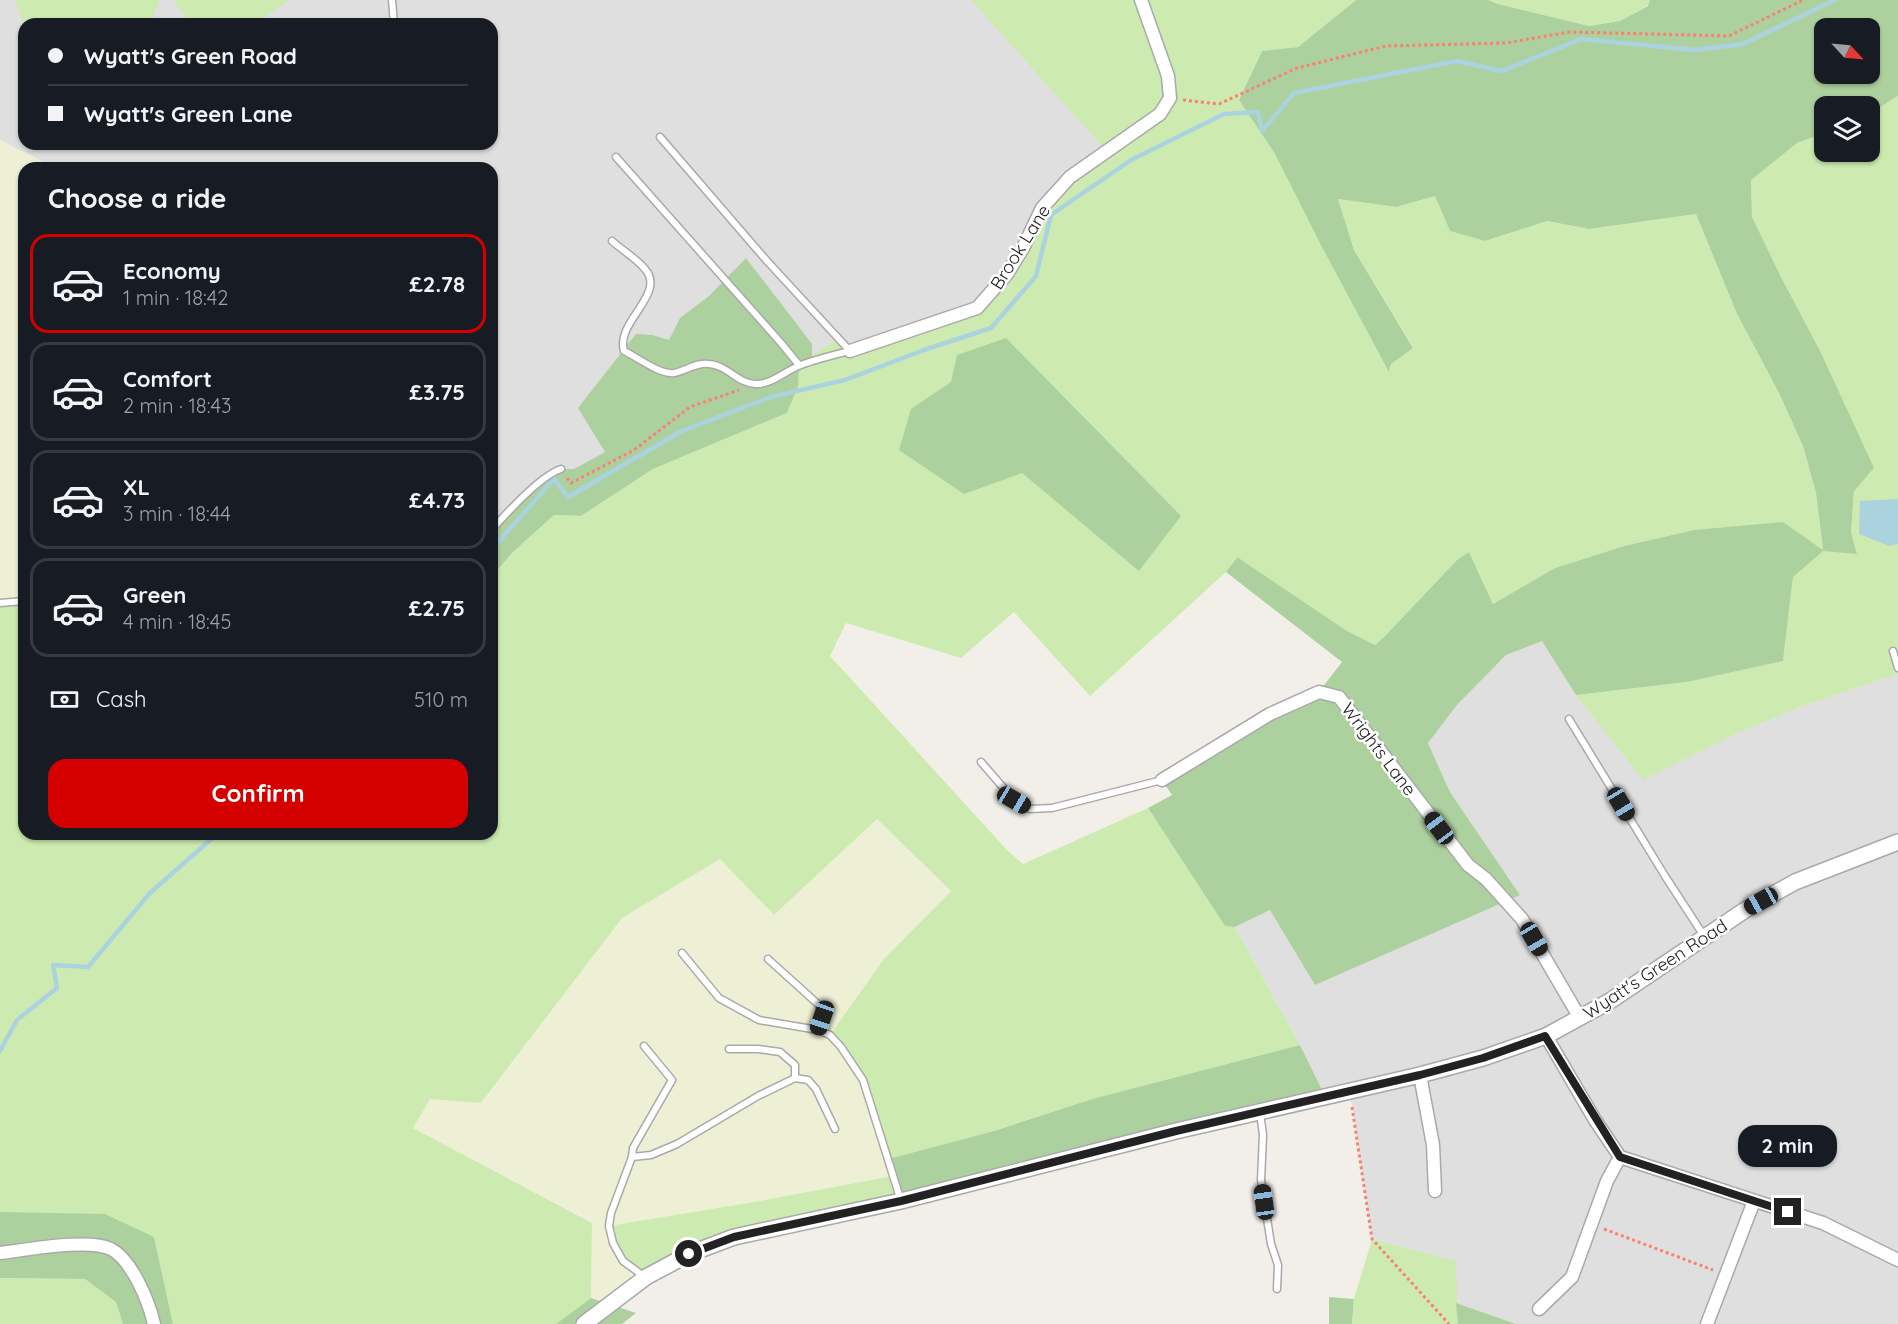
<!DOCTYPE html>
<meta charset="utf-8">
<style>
body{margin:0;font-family:Quicksand,sans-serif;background:#242831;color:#f1f3f6;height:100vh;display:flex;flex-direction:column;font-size:22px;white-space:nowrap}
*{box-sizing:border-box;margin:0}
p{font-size:20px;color:#9ea1a6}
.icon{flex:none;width:33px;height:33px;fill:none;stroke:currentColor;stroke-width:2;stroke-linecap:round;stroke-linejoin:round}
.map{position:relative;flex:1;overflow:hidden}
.panel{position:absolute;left:18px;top:162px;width:480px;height:678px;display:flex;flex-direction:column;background:#171b24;border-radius:18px;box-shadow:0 2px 4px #0004}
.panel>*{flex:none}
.banner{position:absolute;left:18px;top:18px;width:480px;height:132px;border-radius:18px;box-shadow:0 2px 4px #0004;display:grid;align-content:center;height:132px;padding:0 30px;background:#171b24}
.needle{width:39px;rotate:116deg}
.buttons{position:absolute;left:1814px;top:18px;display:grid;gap:12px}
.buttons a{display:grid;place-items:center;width:66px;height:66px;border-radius:12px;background:#171b24;box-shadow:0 2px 4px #0004;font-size:30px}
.end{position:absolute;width:27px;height:27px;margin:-14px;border:8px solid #222;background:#fff;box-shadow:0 0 0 3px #fff}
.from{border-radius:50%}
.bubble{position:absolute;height:42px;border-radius:18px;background:#171b24;box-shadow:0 2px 4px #0004;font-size:20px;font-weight:800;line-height:42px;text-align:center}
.car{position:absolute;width:18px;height:36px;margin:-18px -9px;border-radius:8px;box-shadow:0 0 4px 2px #0007;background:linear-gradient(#222 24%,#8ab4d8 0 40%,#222 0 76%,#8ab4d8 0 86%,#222 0)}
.banner b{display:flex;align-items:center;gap:21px;height:57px;font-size:22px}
.banner b+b{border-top:2px solid #363941}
.banner i{width:15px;height:15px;background:#f1f3f6}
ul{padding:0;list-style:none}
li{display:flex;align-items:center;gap:18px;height:99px;margin:0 12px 9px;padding:0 18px;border:3px solid #363941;border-radius:18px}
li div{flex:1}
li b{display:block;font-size:22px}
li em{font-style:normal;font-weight:800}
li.selected{border-color:#d40000}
li>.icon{width:54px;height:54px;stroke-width:1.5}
h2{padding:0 30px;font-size:27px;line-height:72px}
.pay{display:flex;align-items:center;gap:15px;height:66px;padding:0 30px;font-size:22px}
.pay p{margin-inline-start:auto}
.button{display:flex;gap:12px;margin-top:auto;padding:12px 30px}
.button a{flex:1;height:69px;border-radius:18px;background:#d40000;color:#fff;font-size:24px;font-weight:800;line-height:69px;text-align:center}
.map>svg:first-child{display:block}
.residential{fill:#e0dfdf;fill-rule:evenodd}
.farmland{fill:#eef0d5}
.grass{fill:#cdebb0}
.forest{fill:#add19e;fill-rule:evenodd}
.water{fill:#aad3df}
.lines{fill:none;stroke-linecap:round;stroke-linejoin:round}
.stream{stroke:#aad3df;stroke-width:4.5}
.service-casing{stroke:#a9a9a9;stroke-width:9}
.minor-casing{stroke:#a9a9a9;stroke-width:15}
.tertiary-casing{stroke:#a9a9a9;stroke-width:18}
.path{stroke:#fa8072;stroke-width:3;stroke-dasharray:3 3;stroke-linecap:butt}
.service{stroke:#fff;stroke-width:6}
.minor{stroke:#fff;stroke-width:12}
.tertiary{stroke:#fff;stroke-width:15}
.route{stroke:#222;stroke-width:8}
.labels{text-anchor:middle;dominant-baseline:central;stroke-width:5;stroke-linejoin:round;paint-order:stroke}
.street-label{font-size:18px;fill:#222;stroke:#fff}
</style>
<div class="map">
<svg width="1898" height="1324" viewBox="0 0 1898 1324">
<rect width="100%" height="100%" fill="#f2efe9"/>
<!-- residential -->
<g class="residential">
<path d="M 0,0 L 1141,0 L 1168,76 L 1023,248 L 977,308 L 492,529 L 492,168 L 55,168 L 0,140 ZM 24,24 L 492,24 L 492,144 L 24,144 Z"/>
<path d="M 1542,640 L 1576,695 L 1644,779 L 1738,733 L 1800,707 L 1892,676 L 1898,672 L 1898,1324 L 1516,1324 L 1456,1303 L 1455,1261 L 1372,1239 L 1352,1104 L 1347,1091 L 1325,1096 L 1300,1045 L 1235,927 L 1270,910 L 1285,933 L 1520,895 L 1450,792 L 1428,743 L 1457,705 L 1506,655 Z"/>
</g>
<!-- farmland -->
<g class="farmland">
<path d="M 0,140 L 55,168 L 24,168 L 24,601 L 0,603 Z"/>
<path d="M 877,819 L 951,891 L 884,959 L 863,1080 L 893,1176 L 760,1201 L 646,1277 L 610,1304 L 591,1298 L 592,1222 L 412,1128 L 430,1098 L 482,1103 L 622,918 L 720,859 L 774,915 Z"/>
</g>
<!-- grass -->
<g class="grass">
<path d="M 15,0 L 160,0 L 150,24 L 24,24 Z"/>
<path d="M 173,0 L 290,0 L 253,24 L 191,24 Z"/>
<path d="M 971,0 L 1356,0 L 1298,47 L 1262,51 L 1239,100 L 1275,154 L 1390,371 L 1391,364 L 1413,347 L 1354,250 L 1338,199 L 1396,207 L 1435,196 L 1450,231 L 1485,241 L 1547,221 L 1589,229 L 1696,214 L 1737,314 L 1779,393 L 1803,446 L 1816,493 L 1823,551 L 1857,553 L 1851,532 L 1854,491 L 1782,279 L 1752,217 L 1751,179 L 1797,143 L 1824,133 L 1824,152 L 1869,152 L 1869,114 L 1898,96 L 1898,672 L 1892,676 L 1800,707 L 1738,733 L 1643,780 L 1576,695 L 1687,682 L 1783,661 L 1793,577 L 1694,530 L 1624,546 L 1555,568 L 1493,604 L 1469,552 L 1457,560 L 1384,637 L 1375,645 L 1347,631 L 1236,557 L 1226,572 L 1090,696 L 1014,612 L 961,658 L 846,623 L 830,656 L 1007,850 L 1023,864 L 1148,808 L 1225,926 L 1235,927 L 1300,1045 L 1092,1099 L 994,1131 L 888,1159 L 863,1080 L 830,1035 L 884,959 L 951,891 L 877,819 L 774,915 L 720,859 L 622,918 L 481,1103 L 430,1099 L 413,1128 L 592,1223 L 591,1298 L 556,1324 L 173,1324 L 154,1237 L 0,1212 L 0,603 L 24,601 L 24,834 L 492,834 L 492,576 L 513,552 L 554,515 L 581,516 L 653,469 L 787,413 L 799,365 L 837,339 L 850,351 L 977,308 L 993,292 L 1042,208 L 1106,151 Z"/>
<path d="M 1488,0 L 1650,0 L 1649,5 L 1620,21 L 1589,26 L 1498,4 Z"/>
<path d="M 893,1176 L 901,1201 L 784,1226 L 646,1277 L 623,1261 L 609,1226 L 760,1201 Z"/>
<path d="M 1372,1239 L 1456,1261 L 1458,1324 L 1352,1324 L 1354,1299 Z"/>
<path d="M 0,1278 L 85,1279 L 116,1302 L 123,1324 L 0,1324 Z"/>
</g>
<!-- forest -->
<g class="forest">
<path d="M 1356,0 L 1488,0 L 1498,4 L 1589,26 L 1620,21 L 1648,6 L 1650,0 L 1898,0 L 1898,96 L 1869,114 L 1869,106 L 1824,106 L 1824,133 L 1797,143 L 1751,180 L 1752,217 L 1782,279 L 1821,353 L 1874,468 L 1854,491 L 1851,532 L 1857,554 L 1823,551 L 1793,577 L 1783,661 L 1687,682 L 1576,695 L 1542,641 L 1506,655 L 1457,705 L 1428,743 L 1450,792 L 1520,895 L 1315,985 L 1270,910 L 1235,927 L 1225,926 L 1148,808 L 1172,795 L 1162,780 L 1318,693 L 1342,662 L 1226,572 L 1237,557 L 1347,631 L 1375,645 L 1384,637 L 1457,560 L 1469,552 L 1493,604 L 1555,568 L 1624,546 L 1694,530 L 1783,522 L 1823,550 L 1816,493 L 1803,446 L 1779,393 L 1737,314 L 1696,214 L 1589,229 L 1547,221 L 1485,241 L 1450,231 L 1435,196 L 1396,207 L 1338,199 L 1354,250 L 1413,348 L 1391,364 L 1389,372 L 1322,247 L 1275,154 L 1239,100 L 1262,51 L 1298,47 ZM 1824,28 L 1869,28 L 1869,74 L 1824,74 Z"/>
<path d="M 746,258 L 812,344 L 812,361 L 799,366 L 798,386 L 787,413 L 653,469 L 581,516 L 554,515 L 513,552 L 492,576 L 492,529 L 518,502 L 561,469 L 574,469 L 605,452 L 578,408 L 636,334 L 652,335 L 669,340 L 680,318 L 709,296 Z"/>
<path d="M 1006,338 L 1181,516 L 1139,571 L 1022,473 L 964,494 L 899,450 L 911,409 L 951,382 L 957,355 Z"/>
<path d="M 1300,1045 L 1325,1096 L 901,1201 L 888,1159 L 994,1131 L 1092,1099 Z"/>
<path d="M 0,1212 L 105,1214 L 154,1237 L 173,1324 L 123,1324 L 116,1302 L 85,1279 L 0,1278 Z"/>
<path d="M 1329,1297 L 1354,1299 L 1352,1324 L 1329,1324 Z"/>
<path d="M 591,1298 L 636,1313 L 622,1324 L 556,1324 Z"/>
<path d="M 1456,1303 L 1516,1324 L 1458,1324 Z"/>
</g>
<!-- water -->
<path class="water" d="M 1898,499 L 1898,544 L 1889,546 L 1859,534 L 1860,501 Z"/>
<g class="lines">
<!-- stream -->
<g class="stream">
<path d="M 492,549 L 554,479 L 568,497 L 682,431 L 771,397 L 845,380 L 924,350 L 991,328 L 1036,276 L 1051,215 L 1131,160 L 1224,114 L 1258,112 L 1262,131 L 1294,93 L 1457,61 L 1502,71 L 1581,39 L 1695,50 L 1743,44 L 1835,0"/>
<path d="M 0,1051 L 17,1020 L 57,988 L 53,965 L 88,967 L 150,893 L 217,834"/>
</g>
<defs>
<g id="service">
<path d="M 392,0 L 394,24"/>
<path d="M 660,137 L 767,261 L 850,351"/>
<path d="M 616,157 L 781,343 L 799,365"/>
<path d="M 612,241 C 622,250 636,258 645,269 C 667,294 615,322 624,351 C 637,357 660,375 674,373 C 686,371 696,362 709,364 C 727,365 737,383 755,384 C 772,385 786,370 801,365 C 817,359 834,355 850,351"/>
<path d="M 492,529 C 508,512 540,476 561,469"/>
<path d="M 0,603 L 24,601"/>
<path d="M 1893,651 L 1898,668"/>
<path d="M 1569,719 L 1665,876 L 1704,936"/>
<path d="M 981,762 L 1014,800 L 1030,809 L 1052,808 L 1162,780"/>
<path d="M 682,953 L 719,998 L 759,1020 L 818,1030 L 830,1035 L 841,1047 L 863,1080 L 901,1201"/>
<path d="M 768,959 L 819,1005 L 822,1018 L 818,1030"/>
<path d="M 644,1046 L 672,1080 L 633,1148 L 632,1157 L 611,1213 L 609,1226 L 613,1243 L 623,1261 L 645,1277"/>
<path d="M 729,1049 L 758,1049 L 780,1052 L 795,1065 L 795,1078"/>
<path d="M 1260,1113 L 1263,1135 L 1261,1180 L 1271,1244 L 1278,1265 L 1277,1289"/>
<path d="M 632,1157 L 651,1155 L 677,1144 L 758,1096 L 795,1078 L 808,1080 L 816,1089 L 835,1129"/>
</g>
<g id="minor">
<path d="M 850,351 L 977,308 L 1007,274 L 1023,248 L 1042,208 L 1070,177 L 1160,114 L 1170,98 L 1168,76 L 1141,0"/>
<path d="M 1162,780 L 1270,714 L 1319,692 L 1339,697 L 1468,865 L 1486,879 L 1522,919 L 1580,1018"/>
<path d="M 1546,1036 L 1595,1120 L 1620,1157 L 1823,1223 L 1898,1260"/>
<path d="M 1420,1075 L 1433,1145 L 1435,1191"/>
<path d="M 0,1253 C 26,1250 89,1238 111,1249 C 132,1260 149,1302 154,1324"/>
<path d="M 1539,1309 L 1572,1277 L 1607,1181 L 1620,1157"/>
<path d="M 1707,1324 L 1754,1201"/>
</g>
<path id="tertiary" d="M 584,1324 L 646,1277 L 689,1254 L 734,1237 L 901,1201 L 1176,1131 L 1420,1075 L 1483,1058 L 1546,1036 L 1610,1001 L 1745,910 L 1795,882 L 1898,842"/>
</defs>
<!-- service casing -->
<use href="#service" class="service-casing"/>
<!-- minor casing -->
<use href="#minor" class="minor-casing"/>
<!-- tertiary casing -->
<use href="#tertiary" class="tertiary-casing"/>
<!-- path -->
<g class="path">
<path d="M 1183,100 L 1219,104 L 1297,68 L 1386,46 L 1506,43 L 1570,32 L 1729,36 L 1803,0"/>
<path d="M 567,478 L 571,483 L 634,450 L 690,407 L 739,390"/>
<path d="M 1352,1107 L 1372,1239 L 1449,1324"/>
<path d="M 1604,1229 L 1713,1270"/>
</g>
<!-- service -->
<use href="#service" class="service"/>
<!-- minor -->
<use href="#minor" class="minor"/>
<!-- tertiary -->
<use href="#tertiary" class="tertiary"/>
</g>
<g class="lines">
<!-- route -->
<path class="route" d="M 689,1254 L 734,1237 L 901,1201 L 1176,1131 L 1420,1075 L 1483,1058 L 1545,1036 L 1620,1157 L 1788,1212"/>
</g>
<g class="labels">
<!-- street labels -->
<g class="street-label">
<text transform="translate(1020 247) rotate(-58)">Brook Lane</text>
<text transform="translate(1379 749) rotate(53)">Wrights Lane</text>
<text transform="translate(1655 969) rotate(-33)">Wyatt's Green Road</text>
</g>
</g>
</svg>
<div class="buttons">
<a><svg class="needle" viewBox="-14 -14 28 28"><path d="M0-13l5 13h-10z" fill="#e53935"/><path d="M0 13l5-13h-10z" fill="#9ea1a6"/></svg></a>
<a><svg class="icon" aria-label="layers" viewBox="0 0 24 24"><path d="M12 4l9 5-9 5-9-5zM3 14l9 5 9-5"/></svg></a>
</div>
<i class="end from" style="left:689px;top:1254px"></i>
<i class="end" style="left:1788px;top:1212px"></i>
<div class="bubble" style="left:1738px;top:1125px;width:99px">2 min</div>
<i class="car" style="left:1014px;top:800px;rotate:120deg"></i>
<i class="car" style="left:1621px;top:804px;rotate:149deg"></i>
<i class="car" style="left:1439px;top:828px;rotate:323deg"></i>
<i class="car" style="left:1761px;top:901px;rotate:241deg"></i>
<i class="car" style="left:1534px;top:939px;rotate:150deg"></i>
<i class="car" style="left:822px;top:1018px;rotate:199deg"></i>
<i class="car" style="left:1264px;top:1202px;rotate:352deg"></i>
<div class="banner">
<b><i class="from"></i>Wyatt's Green Road</b>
<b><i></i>Wyatt's Green Lane</b>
</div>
<section class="panel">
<h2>Choose a ride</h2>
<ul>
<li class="selected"><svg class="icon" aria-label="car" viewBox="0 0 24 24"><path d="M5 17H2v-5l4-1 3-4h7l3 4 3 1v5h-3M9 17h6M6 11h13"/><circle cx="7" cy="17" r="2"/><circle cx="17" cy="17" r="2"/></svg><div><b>Economy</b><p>1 min · 18:42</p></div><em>£2.78</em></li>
<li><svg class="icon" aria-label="car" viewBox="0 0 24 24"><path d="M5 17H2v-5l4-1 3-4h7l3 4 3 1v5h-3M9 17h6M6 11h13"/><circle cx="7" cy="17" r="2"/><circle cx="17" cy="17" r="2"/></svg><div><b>Comfort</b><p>2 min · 18:43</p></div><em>£3.75</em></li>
<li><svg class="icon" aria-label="car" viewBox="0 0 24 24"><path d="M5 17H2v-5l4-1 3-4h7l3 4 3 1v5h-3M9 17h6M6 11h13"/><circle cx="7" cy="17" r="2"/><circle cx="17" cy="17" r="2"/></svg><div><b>XL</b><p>3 min · 18:44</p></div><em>£4.73</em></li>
<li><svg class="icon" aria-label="car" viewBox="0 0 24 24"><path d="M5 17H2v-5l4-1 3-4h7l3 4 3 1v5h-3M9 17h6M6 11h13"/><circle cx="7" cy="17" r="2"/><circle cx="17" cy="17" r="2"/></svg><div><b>Green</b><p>4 min · 18:45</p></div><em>£2.75</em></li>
</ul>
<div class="pay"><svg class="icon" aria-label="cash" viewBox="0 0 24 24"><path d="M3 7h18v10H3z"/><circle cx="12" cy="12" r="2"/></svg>Cash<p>510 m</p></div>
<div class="button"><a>Confirm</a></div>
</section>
</div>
